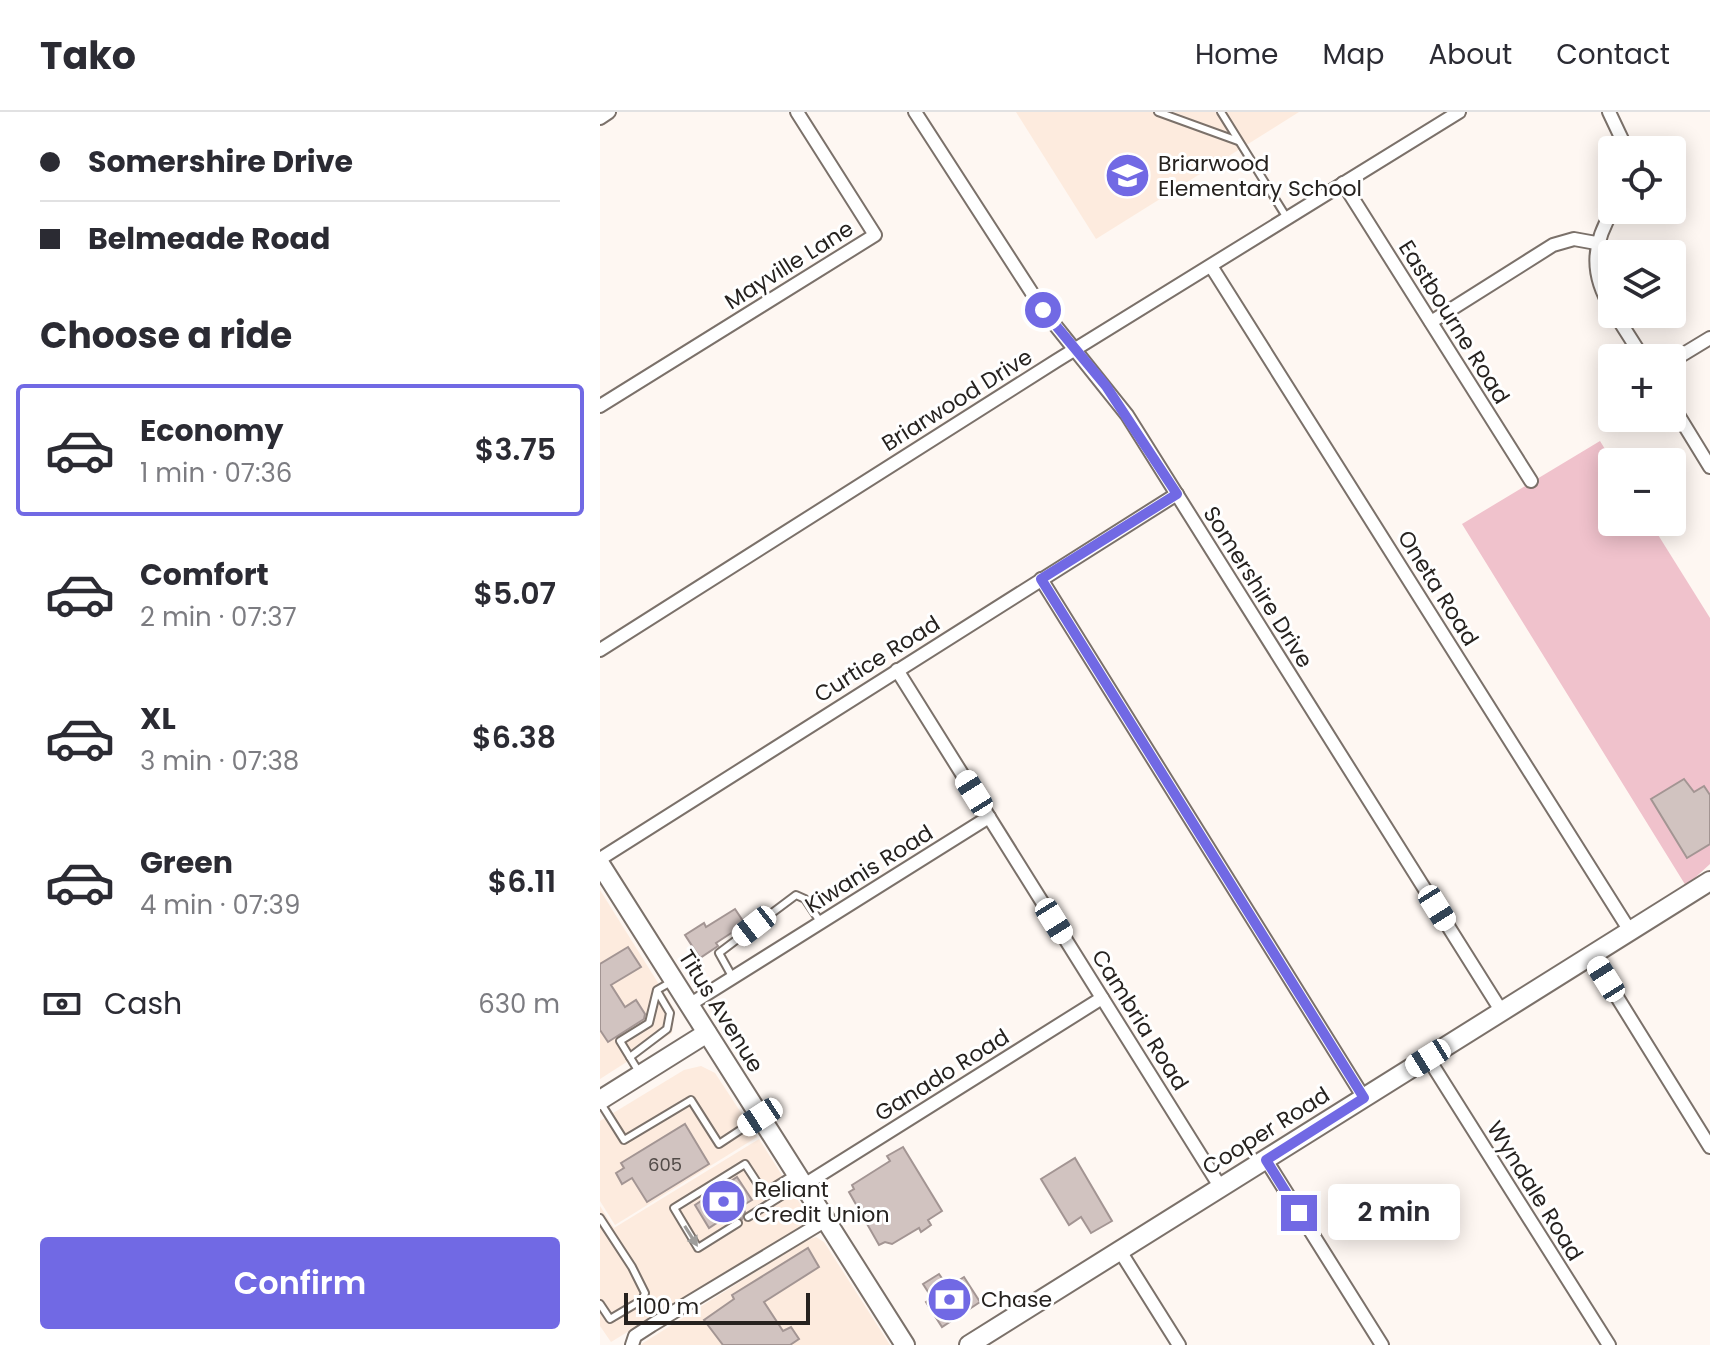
<!DOCTYPE html>
<meta charset="utf-8">
<style>
body{margin:0;font-family:Poppins,sans-serif;background:#f7f7f7;color:#2b2b33;height:100vh;display:flex;flex-direction:column;font-size:30px;white-space:nowrap}
*{box-sizing:border-box;margin:0}
p{font-size:26px;color:#7c7c81}
.icon{flex:none;width:44px;height:44px;fill:none;stroke:currentColor;stroke-width:2;stroke-linecap:round;stroke-linejoin:round}
.map{position:relative;flex:1;overflow:hidden}
.side{display:flex;flex-direction:column;background:#fff;width:600px}
.side>*{flex:none}
.guide{display:grid;align-content:center;height:176px;padding:0 40px;background:#fff}
.tools{position:absolute;left:998px;top:24px;display:grid;gap:16px}
.tools a{display:grid;place-items:center;width:88px;height:88px;border-radius:8px;background:#fff;box-shadow:0 4px 20px #0003;font-size:40px}
.scale{position:absolute;left:24px;bottom:20px;width:186px;box-sizing:border-box;padding-left:8px;border:4px solid #26221f;border-top:0;font-size:22px;line-height:28px;white-space:nowrap;color:#26221f;-webkit-text-stroke:6px #fff;paint-order:stroke}
.end{position:absolute;width:36px;height:36px;margin:-18px;border:10px solid #7169e4;background:#fff;box-shadow:0 0 0 4px #fff}
.from{border-radius:50%}
.bubble{position:absolute;height:56px;border-radius:8px;background:#fff;box-shadow:0 4px 20px #0003;font-size:26px;font-weight:600;line-height:56px;text-align:center}
.car{position:absolute;width:24px;height:48px;margin:-24px -12px;border-radius:10px;box-shadow:0 0 6px 2px #0007;background:linear-gradient(#fff 24%,#345 0 40%,#fff 0 76%,#345 0 86%,#fff 0)}
.guide b{display:flex;align-items:center;gap:28px;height:76px;font-size:30px}
.guide b+b{border-top:2px solid #e1e1e2}
.guide i{width:20px;height:20px;background:#2b2b33}
ul{padding:0;list-style:none}
li{display:flex;align-items:center;gap:24px;height:132px;margin:0 16px 12px;padding:0 24px;border:4px solid transparent;border-radius:8px}
li div{flex:1}
li b{display:block;font-size:30px}
li em{font-style:normal;font-weight:600}
li.active{border-color:#7169e4}
li>.icon{width:72px;height:72px;stroke-width:1.5}
h2{padding:0 40px;font-size:36px;line-height:96px}
.pay{display:flex;align-items:center;gap:20px;height:88px;padding:0 40px;font-size:30px}
.pay p{margin-inline-start:auto}
.button{display:flex;gap:16px;margin-top:auto;padding:16px 40px}
.button a{flex:1;height:92px;border-radius:8px;background:#7169e4;color:#fff;font-size:32px;font-weight:600;line-height:92px;text-align:center}
header{display:flex;align-items:center;gap:48px;box-sizing:border-box;height:112px;padding:0 40px;background:#fff;border-bottom:2px solid #e1e1e2}
header strong{font-size:38px}
nav{display:flex;gap:44px;margin-inline-start:auto;font-size:28px}
main{display:flex;flex:1;min-height:0}
.map>svg:first-child{display:block}
.built{fill:#fdebde}
.green{fill:#f0c2cc}
.building{fill:#d1c3c0;stroke:#a39593;stroke-width:2}
.lines{fill:none;stroke-linecap:round;stroke-linejoin:round}
.lane-casing{stroke:#7b716a;stroke-width:10}
.street-casing{stroke:#7b716a;stroke-width:16}
.secondary-casing{stroke:#7b716a;stroke-width:22}
.lane{stroke:#fff;stroke-width:6}
.street{stroke:#fff;stroke-width:12}
.secondary{stroke:#fff;stroke-width:18}
.oneway{fill:#9d9c9a}
.route{stroke:#7169e4;stroke-width:10}
.labels{text-anchor:middle;dominant-baseline:central;stroke-width:6;stroke-linejoin:round;paint-order:stroke}
.number-label{font-size:18px;fill:#514a47}
.poi-label{font-size:22px;fill:#26221f;stroke:#fff;text-anchor:start}
.street-label{font-size:22px;fill:#26221f;stroke:#fff}
</style>
<header>
<strong>Tako</strong>
<nav><a>Home</a><a>Map</a><a>About</a><a>Contact</a></nav>
</header>
<main>
<section class="side">
<div class="guide">
<b><i class="from"></i>Somershire Drive</b>
<b><i></i>Belmeade Road</b>
</div>
<h2>Choose a ride</h2>
<ul>
<li class="active"><svg class="icon" aria-label="car" viewBox="0 0 24 24"><path d="M5 17H2v-5l4-1 3-4h7l3 4 3 1v5h-3M9 17h6M6 11h13"/><circle cx="7" cy="17" r="2"/><circle cx="17" cy="17" r="2"/></svg><div><b>Economy</b><p>1 min · 07:36</p></div><em>$3.75</em></li>
<li><svg class="icon" aria-label="car" viewBox="0 0 24 24"><path d="M5 17H2v-5l4-1 3-4h7l3 4 3 1v5h-3M9 17h6M6 11h13"/><circle cx="7" cy="17" r="2"/><circle cx="17" cy="17" r="2"/></svg><div><b>Comfort</b><p>2 min · 07:37</p></div><em>$5.07</em></li>
<li><svg class="icon" aria-label="car" viewBox="0 0 24 24"><path d="M5 17H2v-5l4-1 3-4h7l3 4 3 1v5h-3M9 17h6M6 11h13"/><circle cx="7" cy="17" r="2"/><circle cx="17" cy="17" r="2"/></svg><div><b>XL</b><p>3 min · 07:38</p></div><em>$6.38</em></li>
<li><svg class="icon" aria-label="car" viewBox="0 0 24 24"><path d="M5 17H2v-5l4-1 3-4h7l3 4 3 1v5h-3M9 17h6M6 11h13"/><circle cx="7" cy="17" r="2"/><circle cx="17" cy="17" r="2"/></svg><div><b>Green</b><p>4 min · 07:39</p></div><em>$6.11</em></li>
</ul>
<div class="pay"><svg class="icon" aria-label="cash" viewBox="0 0 24 24"><path d="M3 7h18v10H3z"/><circle cx="12" cy="12" r="2"/></svg>Cash<p>630 m</p></div>
<div class="button"><a>Confirm</a></div>
</section>
<div class="map">
<svg width="1110" height="1233" viewBox="0 0 1110 1233">
<rect width="100%" height="100%" fill="#fef7f2"/>
<!-- built -->
<g class="built">
<path d="M 416,0 L 699,0 L 496,127 Z"/>
<path d="M 0,778 L 75,898 L 72,921 L 0,967 Z"/>
<path d="M 101,954 L 115,961 L 157,1025 L 15,1113 L 0,1089 L 0,1009 L 84,958 Z"/>
<path d="M 159,1027 L 206,1101 L 202,1114 L 11,1230 L 0,1214 L 0,1094 L 14,1116 Z"/>
<path d="M 216,1125 L 224,1130 L 290,1233 L 40,1233 L 206,1128 Z"/>
</g>
<!-- green -->
<path class="green" d="M 1000,329 L 1013,350 L 1012,410 L 1050,410 L 1110,506 L 1110,752 L 1086,774 L 862,412 Z"/>
<!-- building -->
<g class="building">
<path d="M 1084,667 L 1094,680 L 1104,674 L 1110,683 L 1110,732 L 1087,746 L 1051,687 Z"/>
<path d="M 135,797 L 145,812 L 116,831 L 118,834 L 100,846 L 85,823 L 104,811 L 106,815 Z"/>
<path d="M 28,835 L 41,855 L 11,873 L 25,895 L 36,888 L 45,902 L 44,907 L 8,930 L 0,918 L 0,852 Z"/>
<path d="M 85,1012 L 109,1052 L 47,1090 L 32,1066 L 22,1072 L 16,1061 L 24,1056 L 21,1051 Z"/>
<path d="M 303,1035 L 342,1099 L 328,1108 L 331,1113 L 321,1120 L 319,1116 L 292,1132 L 285,1130 L 279,1133 L 249,1080 L 254,1077 L 252,1073 L 290,1049 L 287,1044 Z"/>
<path d="M 475,1046 L 512,1109 L 491,1121 L 481,1105 L 469,1113 L 441,1067 Z"/>
<path d="M 137,1065 L 152,1088 L 142,1094 L 145,1100 L 142,1107 L 132,1101 L 109,1116 L 95,1093 Z"/>
<path d="M 208,1136 L 219,1155 L 164,1190 L 183,1219 L 191,1215 L 199,1227 L 190,1233 L 123,1233 L 104,1208 L 134,1187 L 132,1183 Z"/>
<path d="M 339,1162 L 348,1175 L 364,1165 L 380,1190 L 342,1215 L 326,1190 L 332,1186 L 323,1172 Z"/>
</g>
<g class="lines">
<defs>
<g id="lane">
<path d="M 558,0 L 638,29"/>
<path d="M 621,0 L 687,106"/>
<path d="M 133,866 L 119,841 L 196,783 L 205,787 L 221,811"/>
<path d="M 30,945 L 67,917 L 70,901 L 57,879"/>
<path d="M 39,960 L 20,929 L 49,911 L 57,878 L 71,870"/>
<path d="M 0,990 L 24,1028 L 91,988 L 119,1032 L 160,1005"/>
<path d="M 148,1105 L 199,1073"/>
<path d="M 0,1106 L 32,1155 L 45,1181 L 42,1188 L 10,1207 L 0,1192"/>
<path d="M 138,1111 L 98,1136 L 74,1096 L 145,1052 L 164,1081 L 193,1063"/>
</g>
<g id="street">
<path d="M 315,0 L 443,198 L 527,303 L 902,900"/>
<path d="M 1009,0 L 1027,38"/>
<path d="M 0,6 L 9,0"/>
<path d="M 743,71 L 931,369"/>
<path d="M 611,154 L 1030,819"/>
<path d="M 1012,197 C 990,162 992,132 1013,98"/>
<path d="M 1015,202 L 1043,246"/>
<path d="M 831,210 L 953,133 L 974,127 L 996,131"/>
<path d="M 1072,249 L 1110,226"/>
<path d="M 1072,293 L 1110,355"/>
<path d="M 0,294 L 275,123 L 197,0"/>
<path d="M 441,467 L 764,986"/>
<path d="M 0,538 L 456,249 L 859,0"/>
<path d="M 297,558 L 621,1076"/>
<path d="M 0,747 L 577,382"/>
<path d="M 991,843 L 1110,1035"/>
<path d="M 89,893 L 389,705"/>
<path d="M 828,946 L 1009,1233"/>
<path d="M 666,1048 L 782,1233"/>
<path d="M 204,1073 L 502,886"/>
<path d="M 520,1139 L 579,1233"/>
<path d="M 32,1233 L 35,1224 L 52,1213 L 226,1108"/>
</g>
<g id="secondary">
<path d="M 0,752 L 305,1233"/>
<path d="M 0,988 L 107,921"/>
<path d="M 369,1233 L 1110,769"/>
</g>
</defs>
<!-- lane casing -->
<use href="#lane" class="lane-casing"/>
<!-- street casing -->
<use href="#street" class="street-casing"/>
<!-- secondary casing -->
<use href="#secondary" class="secondary-casing"/>
<!-- lane -->
<use href="#lane" class="lane"/>
<!-- street -->
<use href="#street" class="street"/>
<!-- secondary -->
<use href="#secondary" class="secondary"/>
</g>
<!-- one-way arrows -->
<defs><path id="oneway-solid" d="M-6-.8H1V-3.2L6.5 0L1 3.2V.8H-6Z" transform="scale(2)"/></defs>
<use class="oneway" href="#oneway-solid" transform="translate(91 1124) rotate(58)"/>
<g class="lines">
<!-- route -->
<path class="route" d="M 443,198 L 506,274 L 577,382 L 441,467 L 764,986 L 666,1048 L 699,1101"/>
</g>
<!-- icons -->
<defs>
<symbol id="school-disc" viewBox="-11 -11 22 22"><circle r="9.5" fill="#7169e4" stroke="#fff"/><path d="M0-5L7-2L0 1L-7-2ZM-4 1L0 2.5L4 1V4Q0 6-4 4Z" fill="#fff"/></symbol>
<symbol id="bank-disc" viewBox="-11 -11 22 22"><circle r="9.5" fill="#7169e4" stroke="#fff"/><path d="M-6-4H6V4H-6ZM0-2.3a2.3 2.3 0 1 0 0 4.6a2.3 2.3 0 1 0 0-4.6Z" fill="#fff"/></symbol>
</defs>
<g fill-rule="evenodd">
<use href="#school-disc" x="502" y="38" width="51" height="51"/>
<use href="#bank-disc" x="98" y="1064" width="51" height="51"/>
<use href="#bank-disc" x="324" y="1162" width="51" height="51"/>
</g>
<g class="labels">
<!-- number labels -->
<g class="number-label">
<text x="65" y="1052">605</text>
</g>
<!-- poi labels -->
<g class="poi-label">
<text x="558" y="51">Briarwood<tspan x="558" dy="25">Elementary School</tspan></text>
<text x="154" y="1077">Reliant<tspan x="154" dy="25">Credit Union</tspan></text>
<text x="381" y="1187">Chase</text>
</g>
<!-- street labels -->
<g class="street-label">
<text transform="translate(189 153) rotate(-32)">Mayville Lane</text>
<text transform="translate(854 210) rotate(58)">Eastbourne Road</text>
<text transform="translate(357 288) rotate(-32)">Briarwood Drive</text>
<text transform="translate(658 475) rotate(58)">Somershire Drive</text>
<text transform="translate(838 476) rotate(58)">Oneta Road</text>
<text transform="translate(277 547) rotate(-32)">Curtice Road</text>
<text transform="translate(269 757) rotate(-32)">Kiwanis Road</text>
<text transform="translate(121 899) rotate(58)">Titus Avenue</text>
<text transform="translate(540 908) rotate(58)">Cambria Road</text>
<text transform="translate(342 963) rotate(-32)">Ganado Road</text>
<text transform="translate(666 1019) rotate(-32)">Cooper Road</text>
<text transform="translate(935 1079) rotate(58)">Wyndale Road</text>
</g>
</g>
</svg>
<div class="tools">
<a><svg class="icon" aria-label="locate" viewBox="0 0 24 24"><circle cx="12" cy="12" r="6"/><path d="M12 2v4M12 18v4M2 12h4M18 12h4"/></svg></a>
<a><svg class="icon" aria-label="layers" viewBox="0 0 24 24"><path d="M12 4l9 5-9 5-9-5zM3 14l9 5 9-5"/></svg></a>
<a>+</a>
<a>−</a>
</div>
<div class="scale">100 m</div>
<i class="end from" style="left:443px;top:198px"></i>
<i class="end" style="left:699px;top:1101px"></i>
<div class="bubble" style="left:728px;top:1072px;width:132px">2 min</div>
<i class="car" style="left:374px;top:681px;rotate:328deg"></i>
<i class="car" style="left:837px;top:796px;rotate:148deg"></i>
<i class="car" style="left:454px;top:809px;rotate:148deg"></i>
<i class="car" style="left:154px;top:814px;rotate:232deg"></i>
<i class="car" style="left:1006px;top:867px;rotate:328deg"></i>
<i class="car" style="left:828px;top:946px;rotate:238deg"></i>
<i class="car" style="left:160px;top:1005px;rotate:237deg"></i>
</div>
</main>
